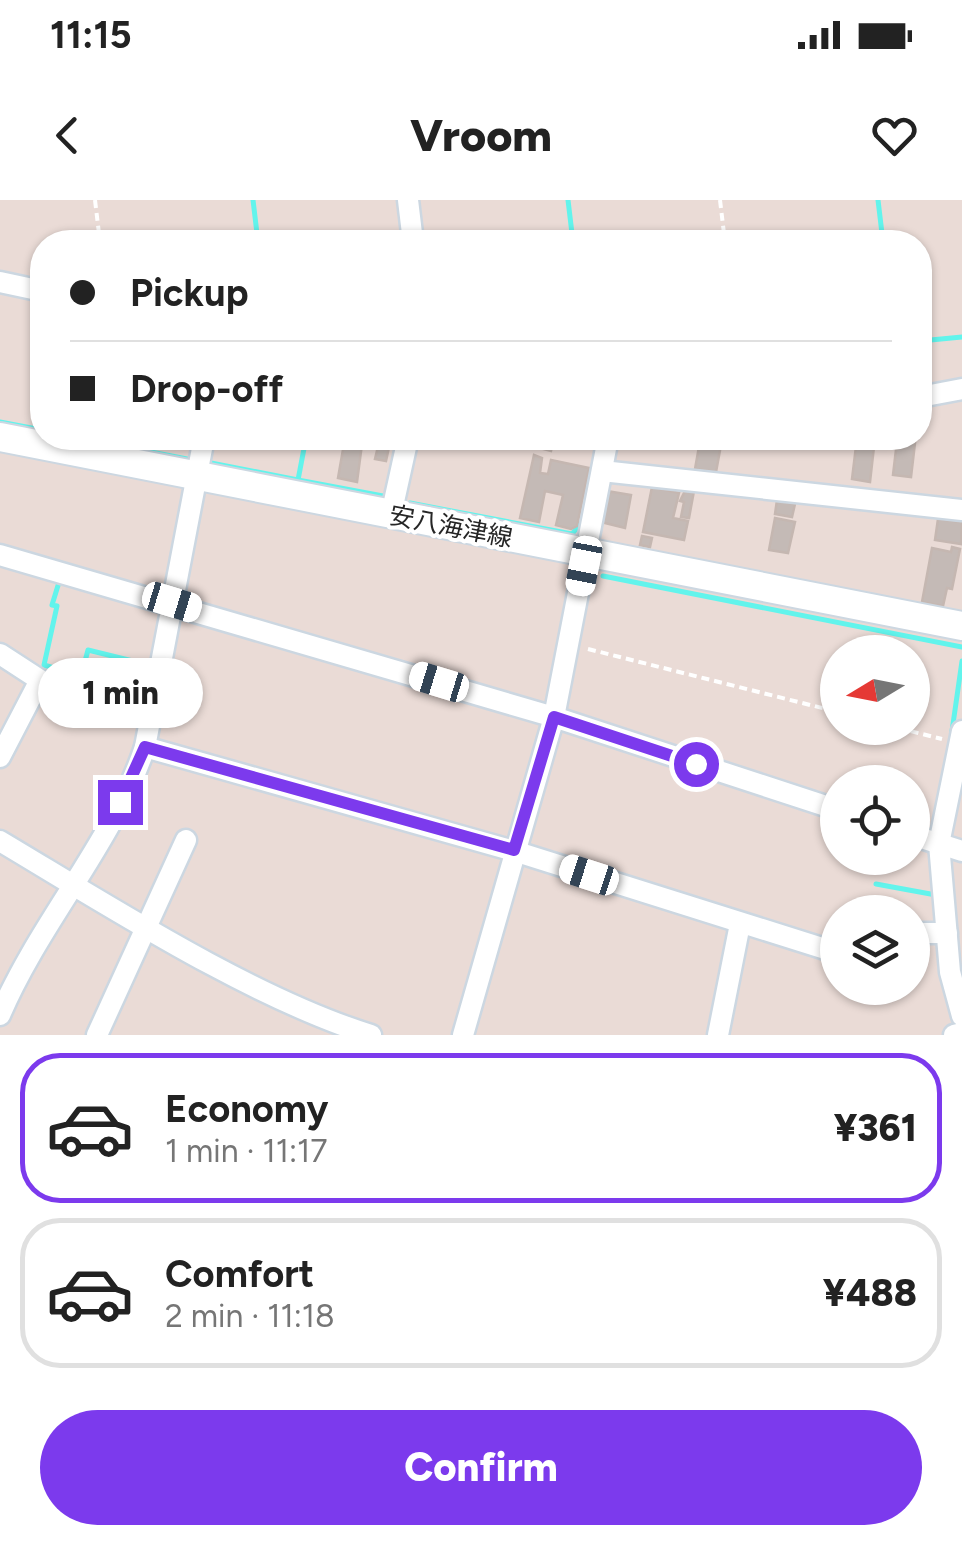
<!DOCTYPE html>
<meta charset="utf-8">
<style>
body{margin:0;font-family:Figtree,"Noto Sans JP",sans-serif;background:#f6f6f6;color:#222;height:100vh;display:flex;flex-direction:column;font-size:38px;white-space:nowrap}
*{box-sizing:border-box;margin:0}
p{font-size:32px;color:#767676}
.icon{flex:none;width:55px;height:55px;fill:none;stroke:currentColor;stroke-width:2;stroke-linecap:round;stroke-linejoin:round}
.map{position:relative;height:835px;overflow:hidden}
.panel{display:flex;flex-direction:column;background:#fff;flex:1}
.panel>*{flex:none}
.guide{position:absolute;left:30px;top:30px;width:902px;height:220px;border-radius:40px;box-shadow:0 2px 8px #0004;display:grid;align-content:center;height:220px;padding:0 40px;background:#fff}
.needle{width:65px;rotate:260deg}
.tools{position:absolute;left:820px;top:435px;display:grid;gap:20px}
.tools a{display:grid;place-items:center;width:110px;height:110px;border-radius:50%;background:#fff;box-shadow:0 2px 8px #0004;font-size:50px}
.end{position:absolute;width:45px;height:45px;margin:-22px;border:12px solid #7c3aed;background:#fff;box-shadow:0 0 0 5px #fff}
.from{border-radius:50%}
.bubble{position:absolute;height:70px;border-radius:35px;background:#fff;box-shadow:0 2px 8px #0004;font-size:32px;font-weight:800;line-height:70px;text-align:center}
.car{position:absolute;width:30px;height:60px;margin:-30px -15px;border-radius:12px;box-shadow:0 0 8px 2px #0007;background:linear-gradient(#fff 24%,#345 0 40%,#fff 0 76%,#345 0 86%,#fff 0)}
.guide b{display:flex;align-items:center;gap:35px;height:95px;font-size:38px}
.guide b+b{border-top:2px solid #e0e0e0}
.guide i{width:25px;height:25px;background:#222}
ul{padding:18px 0 0;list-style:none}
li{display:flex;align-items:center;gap:30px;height:150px;margin:0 20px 15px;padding:0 20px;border:5px solid #e0e0e0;border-radius:40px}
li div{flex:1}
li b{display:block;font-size:38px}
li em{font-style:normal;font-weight:800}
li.on{border-color:#7c3aed}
li>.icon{width:90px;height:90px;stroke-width:1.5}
.cta{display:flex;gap:20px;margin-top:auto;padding:20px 40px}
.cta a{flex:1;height:115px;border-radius:60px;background:#7c3aed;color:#fff;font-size:40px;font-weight:800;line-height:115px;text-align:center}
.status{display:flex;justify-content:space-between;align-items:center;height:70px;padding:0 50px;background:#fff;direction:ltr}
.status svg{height:28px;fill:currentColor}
header{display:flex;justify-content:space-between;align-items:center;height:130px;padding:0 40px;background:#fff;font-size:45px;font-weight:800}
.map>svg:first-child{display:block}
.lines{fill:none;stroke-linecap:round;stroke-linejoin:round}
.stream{stroke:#62f4ec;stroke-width:5}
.building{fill:#c4bab6;stroke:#c5b7b1;stroke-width:2.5}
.minor-casing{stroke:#ccd7e1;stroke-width:25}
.secondary-casing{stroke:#ccd7e1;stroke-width:32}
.path{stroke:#fff;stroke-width:4;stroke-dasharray:8 5;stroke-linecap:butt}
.minor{stroke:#fff;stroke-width:20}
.secondary{stroke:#fff;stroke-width:28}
.route{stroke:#7c3aed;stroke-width:12}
.labels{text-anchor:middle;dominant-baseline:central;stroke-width:8;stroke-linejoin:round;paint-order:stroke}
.street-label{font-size:25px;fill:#262626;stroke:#fff}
</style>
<div class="status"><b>11:15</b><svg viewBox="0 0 49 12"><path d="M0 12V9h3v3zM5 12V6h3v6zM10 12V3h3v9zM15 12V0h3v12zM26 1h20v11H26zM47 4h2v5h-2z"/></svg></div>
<header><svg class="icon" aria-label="back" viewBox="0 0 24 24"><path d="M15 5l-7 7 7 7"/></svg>Vroom<svg class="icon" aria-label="heart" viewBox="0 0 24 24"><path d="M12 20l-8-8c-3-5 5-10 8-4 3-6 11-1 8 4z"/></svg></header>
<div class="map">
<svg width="962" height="835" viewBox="0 0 962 835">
<rect width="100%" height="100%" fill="#eadbd6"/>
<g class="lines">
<!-- stream -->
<g class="stream">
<path d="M 253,0 L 258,42"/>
<path d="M 568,0 L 573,42"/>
<path d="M 878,0 L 883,42"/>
<path d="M 920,141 L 962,137"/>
<path d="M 0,222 L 42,230"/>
<path d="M 79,238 L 187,259"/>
<path d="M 211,263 L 298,280 L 306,238"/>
<path d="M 298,280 L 383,296"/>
<path d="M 410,303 L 572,334 L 582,322"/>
<path d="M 603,376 L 962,447"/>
<path d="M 60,379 L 52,405 L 57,406 L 44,465 L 81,476 L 88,450 L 153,466"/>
<path d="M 952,531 L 962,461"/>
<path d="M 876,684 L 936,695"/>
</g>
</g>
<!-- building -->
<g class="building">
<path d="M 345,238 L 362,244 L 357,282 L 338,278 Z"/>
<path d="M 380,238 L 391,238 L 386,261 L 375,259 Z"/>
<path d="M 533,238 L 554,238 L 551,251 L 532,246 Z"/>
<path d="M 857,238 L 875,238 L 870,282 L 852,279 Z"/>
<path d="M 700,241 L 721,245 L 716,272 L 695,269 Z"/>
<path d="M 897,241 L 915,243 L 911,277 L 893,275 Z"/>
<path d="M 534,255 L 542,258 L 540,273 L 548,274 L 551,260 L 589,268 L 577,326 L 571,329 L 556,325 L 563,295 L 545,291 L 539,322 L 520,318 Z"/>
<path d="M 652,287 L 679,293 L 673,318 L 688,321 L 684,340 L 643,332 Z"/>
<path d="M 686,289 L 694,291 L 689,318 L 681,317 L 684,302 L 680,301 Z"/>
<path d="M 607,291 L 631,295 L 625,328 L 601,322 Z"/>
<path d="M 777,300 L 795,304 L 792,317 L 775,314 Z"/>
<path d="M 775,318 L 795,322 L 788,353 L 769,350 Z"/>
<path d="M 938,319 L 962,322 L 961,344 L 935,340 Z"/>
<path d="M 642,336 L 652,338 L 650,347 L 640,345 Z"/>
<path d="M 952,347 L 960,349 L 952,389 L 947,388 L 943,406 L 922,402 L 932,348 L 951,352 Z"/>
</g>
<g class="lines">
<defs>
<g id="minor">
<path d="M 408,0 L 413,42"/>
<path d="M 0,82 L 42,91"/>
<path d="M 920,197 L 962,189"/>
<path d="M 602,271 L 962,310"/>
<path d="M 391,315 L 408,238"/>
<path d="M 0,355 L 554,517 L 838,610"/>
<path d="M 0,454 L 40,480 L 0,557"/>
<path d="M 962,531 L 939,644 L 950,772 L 962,816"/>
<path d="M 145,547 L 514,651 L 838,753"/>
<path d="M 912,635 L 962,651"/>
<path d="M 0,641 C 109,706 252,798 371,835"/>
<path d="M 912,733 L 947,733"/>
<path d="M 0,815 C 40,721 113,643 145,547 L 204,238"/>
<path d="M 97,835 L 186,640"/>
<path d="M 463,835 L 554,517 L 608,238"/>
<path d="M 718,835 L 740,724"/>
<path d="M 954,835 L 962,833"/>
</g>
<path id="secondary" d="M 0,237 L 962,426"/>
</defs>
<!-- minor casing -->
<use href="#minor" class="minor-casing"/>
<!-- secondary casing -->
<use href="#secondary" class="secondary-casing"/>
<!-- path -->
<g class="path">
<path d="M 95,0 L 100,42"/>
<path d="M 720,0 L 725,42"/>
<path d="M 588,449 L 838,512"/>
<path d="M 898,528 L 942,539"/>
</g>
<!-- minor -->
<use href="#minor" class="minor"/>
<!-- secondary -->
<use href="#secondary" class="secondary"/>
</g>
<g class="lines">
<!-- route -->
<path class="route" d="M 120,602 L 145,547 L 514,650 L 554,517 L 696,564"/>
</g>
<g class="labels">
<!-- street labels -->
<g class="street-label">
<text transform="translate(451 326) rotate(11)">安八海津線</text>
</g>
</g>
</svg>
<div class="tools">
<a><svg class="needle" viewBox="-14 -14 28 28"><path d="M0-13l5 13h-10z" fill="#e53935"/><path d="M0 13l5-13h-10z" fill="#767676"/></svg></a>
<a><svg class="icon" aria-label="locate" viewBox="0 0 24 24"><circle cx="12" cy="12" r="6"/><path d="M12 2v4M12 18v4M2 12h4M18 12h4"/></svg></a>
<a><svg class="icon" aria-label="layers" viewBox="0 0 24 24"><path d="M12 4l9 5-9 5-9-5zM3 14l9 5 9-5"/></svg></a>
</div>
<i class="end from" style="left:696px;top:564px"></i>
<i class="end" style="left:120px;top:602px"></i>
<div class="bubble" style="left:38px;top:458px;width:165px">1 min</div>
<i class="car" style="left:584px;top:366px;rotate:191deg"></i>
<i class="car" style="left:172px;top:402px;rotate:107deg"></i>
<i class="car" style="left:439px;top:482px;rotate:287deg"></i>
<i class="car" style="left:589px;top:675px;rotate:288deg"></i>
<div class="guide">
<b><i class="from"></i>Pickup</b>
<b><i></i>Drop-off</b>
</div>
</div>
<section class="panel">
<ul>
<li class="on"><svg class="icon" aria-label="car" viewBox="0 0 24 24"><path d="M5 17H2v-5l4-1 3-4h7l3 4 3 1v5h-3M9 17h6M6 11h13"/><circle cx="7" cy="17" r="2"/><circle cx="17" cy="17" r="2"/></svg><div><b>Economy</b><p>1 min · 11:17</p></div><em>¥361</em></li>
<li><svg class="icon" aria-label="car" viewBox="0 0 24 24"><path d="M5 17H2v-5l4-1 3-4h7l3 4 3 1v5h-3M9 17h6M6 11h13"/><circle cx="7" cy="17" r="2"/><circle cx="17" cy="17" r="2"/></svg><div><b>Comfort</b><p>2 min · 11:18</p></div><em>¥488</em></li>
</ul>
<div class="cta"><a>Confirm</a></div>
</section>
